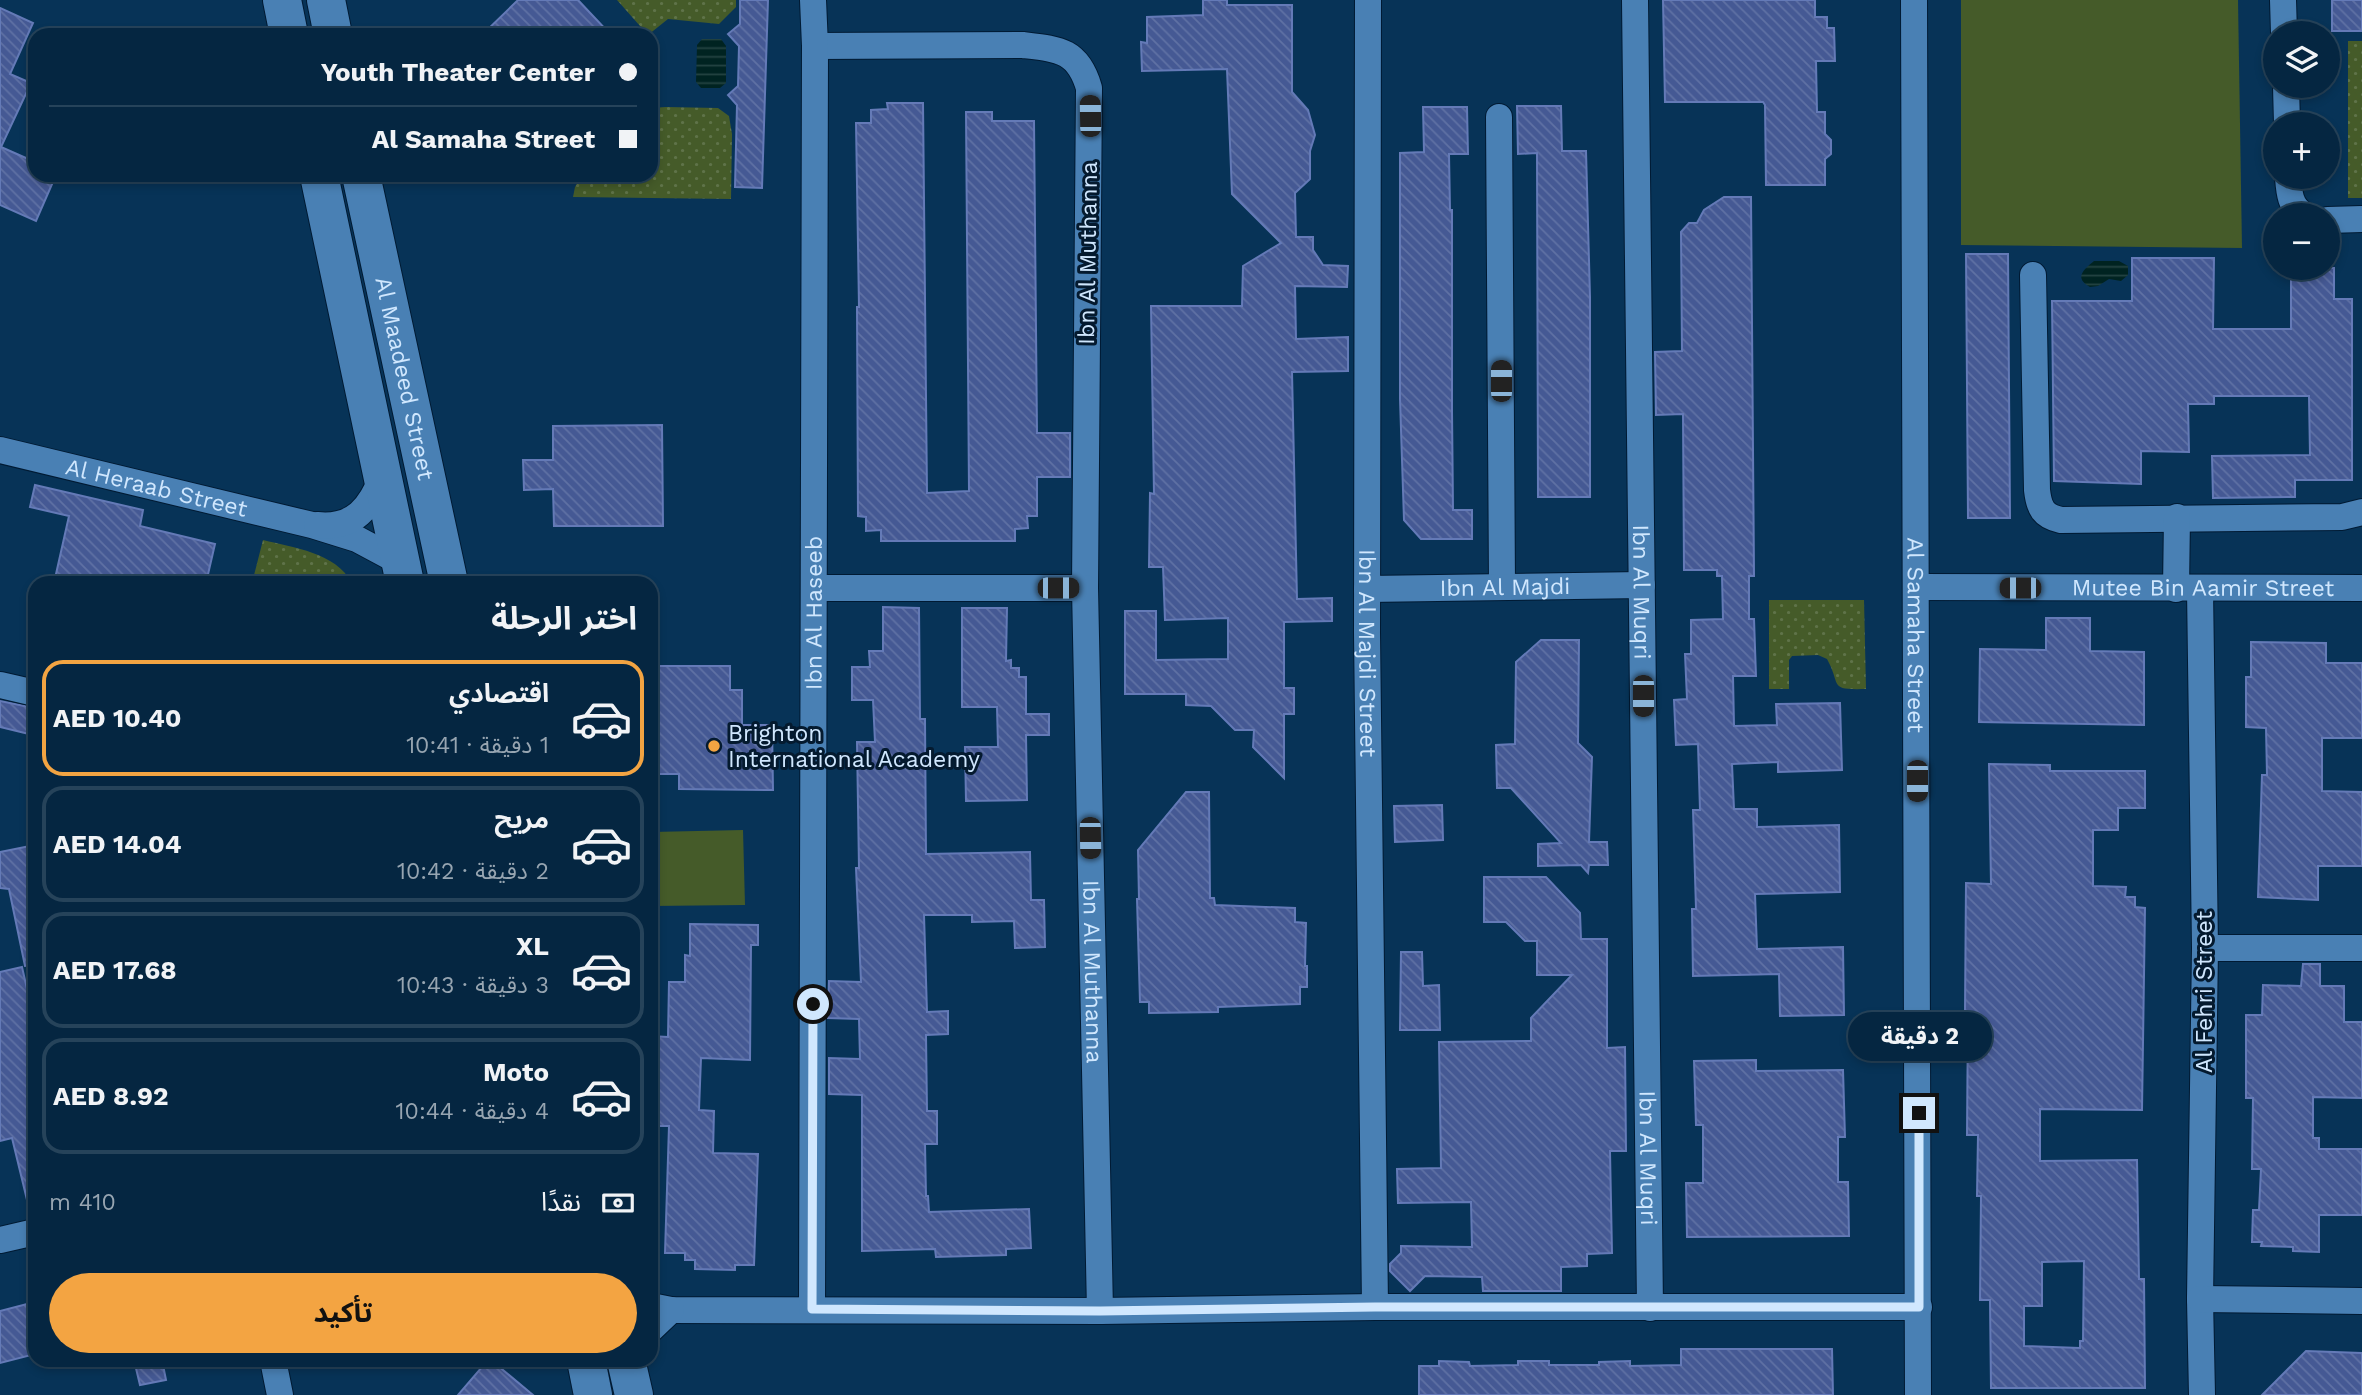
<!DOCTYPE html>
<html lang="ar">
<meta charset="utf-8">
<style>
body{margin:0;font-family:"Work Sans","Noto Sans Arabic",sans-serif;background:#0e2e48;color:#f1f3f6;direction:rtl;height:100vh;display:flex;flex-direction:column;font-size:26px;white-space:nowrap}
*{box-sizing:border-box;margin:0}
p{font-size:23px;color:#97a5b1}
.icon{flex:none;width:38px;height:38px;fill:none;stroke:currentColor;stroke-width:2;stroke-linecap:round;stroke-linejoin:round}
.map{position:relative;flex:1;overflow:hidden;direction:ltr}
.side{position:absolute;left:28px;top:576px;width:630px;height:791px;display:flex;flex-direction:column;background:#052641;border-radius:21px;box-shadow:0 4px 10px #0003,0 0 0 2px #26435a;direction:rtl}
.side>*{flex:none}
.guide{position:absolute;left:28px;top:28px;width:630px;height:154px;border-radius:21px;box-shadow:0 4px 10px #0003,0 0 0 2px #26435a;direction:rtl;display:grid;align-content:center;height:154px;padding:0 21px;background:#052641}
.tools{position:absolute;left:2263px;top:21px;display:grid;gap:14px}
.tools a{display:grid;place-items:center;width:77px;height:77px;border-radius:50%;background:#052641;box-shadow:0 4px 10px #0003,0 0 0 2px #26435a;font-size:35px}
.end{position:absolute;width:32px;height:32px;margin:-16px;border:9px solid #d0e7fe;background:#111;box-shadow:0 0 0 4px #111}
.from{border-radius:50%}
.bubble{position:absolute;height:49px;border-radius:24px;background:#052641;box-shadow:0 4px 10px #0003,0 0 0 2px #26435a;font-size:23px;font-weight:700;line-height:49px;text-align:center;direction:rtl}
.car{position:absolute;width:21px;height:42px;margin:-21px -10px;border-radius:9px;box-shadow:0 0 5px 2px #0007;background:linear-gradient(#222 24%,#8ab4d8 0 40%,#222 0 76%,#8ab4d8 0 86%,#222 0)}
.guide b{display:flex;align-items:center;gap:24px;height:66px;font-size:26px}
.guide b+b{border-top:2px solid #26435a}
.guide i{width:18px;height:18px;background:#f1f3f6}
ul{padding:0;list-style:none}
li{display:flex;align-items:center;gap:21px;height:116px;margin:0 14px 10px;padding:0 7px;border:4px solid #26435a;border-radius:21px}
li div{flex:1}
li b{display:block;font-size:26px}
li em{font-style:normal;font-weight:700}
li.active{border-color:#f3a442}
li>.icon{width:63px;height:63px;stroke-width:1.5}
h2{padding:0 21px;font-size:32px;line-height:84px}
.pay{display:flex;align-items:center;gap:18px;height:77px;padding:0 21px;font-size:26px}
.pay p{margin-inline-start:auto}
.cta{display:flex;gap:14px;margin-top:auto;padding:14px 21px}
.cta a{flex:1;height:80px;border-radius:42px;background:#f3a442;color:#111;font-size:28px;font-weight:700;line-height:80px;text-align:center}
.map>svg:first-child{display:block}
.grass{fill:#455b29}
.garden{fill:url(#garden-dots)}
.water{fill:url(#water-rules)}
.building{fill:url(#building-back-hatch);stroke:#647ab7;stroke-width:2;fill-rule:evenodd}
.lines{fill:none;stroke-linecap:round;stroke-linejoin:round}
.street-casing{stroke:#001a33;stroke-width:28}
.secondary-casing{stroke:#001a33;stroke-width:40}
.street{stroke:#4980b4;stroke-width:26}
.secondary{stroke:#4980b4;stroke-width:38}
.route{stroke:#d0e7fe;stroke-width:9}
.poi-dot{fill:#f3a442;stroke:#041a2f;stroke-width:2.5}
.labels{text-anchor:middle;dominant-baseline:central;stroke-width:6;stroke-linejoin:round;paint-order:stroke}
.street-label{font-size:23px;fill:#d0e7fe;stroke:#041a2f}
.poi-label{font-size:23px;fill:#d0e7fe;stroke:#041a2f;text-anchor:start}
</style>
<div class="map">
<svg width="2362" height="1395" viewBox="0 0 2362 1395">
<defs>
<pattern id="garden-dots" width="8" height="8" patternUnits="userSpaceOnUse" patternTransform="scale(1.75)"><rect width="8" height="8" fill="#455b29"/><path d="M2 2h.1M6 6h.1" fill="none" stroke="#5f7349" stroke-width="1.8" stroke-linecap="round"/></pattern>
<pattern id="water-rules" width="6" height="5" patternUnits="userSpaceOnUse" patternTransform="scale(1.75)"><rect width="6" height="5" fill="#002321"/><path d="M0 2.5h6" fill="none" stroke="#244342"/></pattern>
<pattern id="building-back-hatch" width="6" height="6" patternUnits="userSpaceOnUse" patternTransform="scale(1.75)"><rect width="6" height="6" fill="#455994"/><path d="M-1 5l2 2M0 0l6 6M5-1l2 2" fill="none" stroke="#5f71a4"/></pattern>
</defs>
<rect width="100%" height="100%" fill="#073357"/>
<!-- grass -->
<g class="grass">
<path d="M 1961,0 L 2238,0 L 2242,248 L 1961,245 Z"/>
<path d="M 743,830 L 745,905 L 651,906 L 651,832 Z"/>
</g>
<!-- garden -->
<g class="garden">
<path d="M 617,0 L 736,0 L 736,7 L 719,24 L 668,19 L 648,35 Z"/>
<rect x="2348" y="41" width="14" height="157"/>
<path d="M 666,107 L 718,108 L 729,116 L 732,134 L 731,199 L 573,197 L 575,187 L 582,175 L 651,175 L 651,108 Z"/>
<path d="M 263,540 C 294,548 335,552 352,583 L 252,583 Z"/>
<path d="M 1769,600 L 1864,600 L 1866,689 C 1827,690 1842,686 1827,659 L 1818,655 L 1792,656 L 1789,660 L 1789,689 L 1769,689 Z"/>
</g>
<!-- water -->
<g class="water">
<path d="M 702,39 L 721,39 L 726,46 L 726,83 L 720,88 L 701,88 L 696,82 L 697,45 Z"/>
<path d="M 2094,261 L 2119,261 L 2128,266 L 2128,275 L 2121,281 L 2109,279 L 2098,286 L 2090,287 C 2074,278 2083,270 2094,261 Z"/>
</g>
<!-- building -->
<g class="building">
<path d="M 518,0 L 578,0 L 611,35 L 482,35 Z"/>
<path d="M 740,0 L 768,0 L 762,188 L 735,187 L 737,105 L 728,95 L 738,86 L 739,46 L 728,34 L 740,24 Z"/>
<path d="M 1203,0 L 1227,0 L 1227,5 L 1292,5 L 1292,92 L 1308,110 L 1315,135 L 1310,151 L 1310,179 L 1295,193 L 1296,237 L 1313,237 L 1313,250 L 1323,265 L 1348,266 L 1347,287 L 1295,286 L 1296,339 L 1348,337 L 1348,371 L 1292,372 L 1297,599 L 1332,598 L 1332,621 L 1284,622 L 1284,688 L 1294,688 L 1294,714 L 1284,714 L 1284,778 L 1253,747 L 1254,730 L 1235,730 L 1211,706 L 1186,705 L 1186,694 L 1125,694 L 1125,611 L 1156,611 L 1156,660 L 1228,659 L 1228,618 L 1165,620 L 1163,567 L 1149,567 L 1150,493 L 1154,494 L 1151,306 L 1242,306 L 1243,266 L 1281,243 L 1232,194 L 1227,69 L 1142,71 L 1141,42 L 1147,43 L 1147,17 L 1203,15 Z"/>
<path d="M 1663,0 L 1815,0 L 1815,17 L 1827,17 L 1827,28 L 1834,28 L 1835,61 L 1816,61 L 1817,112 L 1825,112 L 1825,134 L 1831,140 L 1831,154 L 1825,159 L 1825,185 L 1766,185 L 1765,105 L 1763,102 L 1665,102 Z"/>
<rect x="2332" y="0" width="30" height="31"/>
<path d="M 0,8 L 33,23 L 10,74 L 31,83 L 1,147 L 35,162 L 35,175 L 56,175 L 36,221 L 0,205 Z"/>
<path d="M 887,103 L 923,103 L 927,493 L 969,491 L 966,112 L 992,112 L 992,121 L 1034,121 L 1037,433 L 1070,433 L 1070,477 L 1037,477 L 1037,516 L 1027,516 L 1028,528 L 1015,529 L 1015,541 L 881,541 L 881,530 L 866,531 L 866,517 L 858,516 L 857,307 L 859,307 L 856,123 L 871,123 L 871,110 L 888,109 Z"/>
<path d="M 1517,106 L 1561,106 L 1562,151 L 1586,151 L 1590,297 L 1590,497 L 1538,497 L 1537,153 L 1518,154 Z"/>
<path d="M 1423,107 L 1467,107 L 1468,154 L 1449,154 L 1450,210 L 1452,210 L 1452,411 L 1453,510 L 1472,510 L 1472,539 L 1421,539 L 1404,520 L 1400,399 L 1400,153 L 1424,152 Z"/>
<path d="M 1724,197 L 1751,197 L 1754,576 L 1749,576 L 1749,619 L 1754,619 L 1756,676 L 1733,676 L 1734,726 L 1777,725 L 1776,704 L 1840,703 L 1842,770 L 1778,772 L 1778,762 L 1732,764 L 1734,809 L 1757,809 L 1757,827 L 1839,825 L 1840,892 L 1755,894 L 1757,949 L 1843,947 L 1844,1015 L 1780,1016 L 1779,974 L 1693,976 L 1692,909 L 1696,909 L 1693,810 L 1700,810 L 1698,744 L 1676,745 L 1674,700 L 1687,699 L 1685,654 L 1691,654 L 1691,620 L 1723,619 L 1722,576 L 1717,576 L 1717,570 L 1684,570 L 1683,414 L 1656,415 L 1655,352 L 1682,351 L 1681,232 L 1689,223 L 1697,223 L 1704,210 Z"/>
<path d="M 1966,254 L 2008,254 L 2010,518 L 1968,518 Z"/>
<path d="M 2132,258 L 2214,258 L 2213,329 L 2291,329 L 2291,268 L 2334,268 L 2334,299 L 2352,299 L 2352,480 L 2295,480 L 2295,497 L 2213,498 L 2212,456 L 2310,455 L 2309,396 L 2214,396 L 2214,404 L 2188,404 L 2189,452 L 2141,451 L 2141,484 L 2054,481 L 2052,301 L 2132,301 Z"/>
<path d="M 662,425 L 663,526 L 554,526 L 553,489 L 524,490 L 523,460 L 553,460 L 553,426 Z"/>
<path d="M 35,485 L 143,510 L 140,526 L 215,544 L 206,583 L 54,583 L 69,516 L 30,507 Z"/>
<path d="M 883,607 L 919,608 L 920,719 L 925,719 L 926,854 L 1030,852 L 1031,900 L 1044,900 L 1045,947 L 1015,948 L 1014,921 L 972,922 L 972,915 L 924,915 L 927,1012 L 948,1011 L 948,1034 L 926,1035 L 927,1111 L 937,1111 L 937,1144 L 925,1144 L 926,1196 L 928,1196 L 929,1212 L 1029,1209 L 1031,1248 L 1006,1249 L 1006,1255 L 936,1257 L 935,1249 L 862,1251 L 862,1095 L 829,1094 L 829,1058 L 860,1059 L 859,1019 L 828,1018 L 829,981 L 861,982 L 856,868 L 859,868 L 857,742 L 875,742 L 873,700 L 852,700 L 852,667 L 870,667 L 869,651 L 883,651 Z"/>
<path d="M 962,608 L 1007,608 L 1006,661 L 1011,660 L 1011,668 L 1019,668 L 1019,677 L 1026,677 L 1026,714 L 1049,714 L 1049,735 L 1026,735 L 1027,800 L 966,801 L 965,747 L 998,747 L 997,707 L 962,707 Z"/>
<path d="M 2046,618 L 2090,618 L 2090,651 L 2144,652 L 2144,725 L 1979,722 L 1980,649 L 2046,650 Z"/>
<path d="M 1541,640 L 1579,640 L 1578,743 L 1592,757 L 1589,842 L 1607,842 L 1608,865 L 1589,865 L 1588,873 L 1581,865 L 1538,866 L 1538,844 L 1561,843 L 1511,788 L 1497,788 L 1496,745 L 1515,744 L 1516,662 Z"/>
<path d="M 2251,642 L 2326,643 L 2326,663 L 2362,663 L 2362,738 L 2322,738 L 2322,791 L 2362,792 L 2362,866 L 2318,866 L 2318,900 L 2258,897 L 2262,775 L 2267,775 L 2266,728 L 2246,727 L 2246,677 L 2251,677 Z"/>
<path d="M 651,666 L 730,666 L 730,690 L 742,690 L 742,725 L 772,725 L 773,790 L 679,789 L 679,774 L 651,774 Z"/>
<path d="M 0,701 L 34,708 L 29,734 L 0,727 Z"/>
<path d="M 1989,764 L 2050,765 L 2050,771 L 2145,771 L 2145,808 L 2118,808 L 2118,830 L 2093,830 L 2093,886 L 2126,887 L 2125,897 L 2135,897 L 2135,907 L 2145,908 L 2142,1110 L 2040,1109 L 2040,1161 L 2137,1160 L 2139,1279 L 2144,1279 L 2145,1388 L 1991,1388 L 1990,1300 L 1980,1300 L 1981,1196 L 1977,1196 L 1978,1135 L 1967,1135 L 1968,1011 L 1965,1011 L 1966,883 L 1991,884 ZM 2084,1261 L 2083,1341 L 2080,1341 L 2080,1348 L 2024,1346 L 2024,1306 L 2042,1306 L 2042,1262 Z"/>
<path d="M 1186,792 L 1209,792 L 1210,898 L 1214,898 L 1215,905 L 1295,908 L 1295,922 L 1306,923 L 1305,966 L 1307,966 L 1307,987 L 1300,987 L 1300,1004 L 1218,1007 L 1218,1012 L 1149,1013 L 1149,1002 L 1140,1002 L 1137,899 L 1139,899 L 1138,850 Z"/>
<path d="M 1442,805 L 1443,840 L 1395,842 L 1394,806 Z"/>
<path d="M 35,845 L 35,965 L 25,966 L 9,889 L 0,888 L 0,852 Z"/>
<path d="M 1484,877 L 1546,877 L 1580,913 L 1581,939 L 1607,939 L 1607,1048 L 1625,1047 L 1626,1151 L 1610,1151 L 1612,1253 L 1587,1254 L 1587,1266 L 1561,1267 L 1561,1291 L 1483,1291 L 1482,1277 L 1425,1276 L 1410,1291 L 1390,1271 L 1390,1264 L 1401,1253 L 1401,1246 L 1472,1247 L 1471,1202 L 1398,1203 L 1397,1169 L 1441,1168 L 1439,1042 L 1531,1041 L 1531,1018 L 1572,975 L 1537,975 L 1537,941 L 1525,941 L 1506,922 L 1484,922 Z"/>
<path d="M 690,924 L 758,925 L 758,945 L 751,945 L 750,1060 L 701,1058 L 699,1110 L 714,1111 L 713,1153 L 758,1154 L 754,1265 L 735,1265 L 735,1270 L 695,1269 L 695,1260 L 685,1260 L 685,1253 L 665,1253 L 669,1126 L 651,1126 L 651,1036 L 668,1037 L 669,982 L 685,982 L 685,955 L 690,956 Z"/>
<path d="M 1401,952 L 1422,952 L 1423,986 L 1439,985 L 1440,1030 L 1400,1030 Z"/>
<path d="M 2303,964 L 2320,964 L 2320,986 L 2344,986 L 2344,1022 L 2362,1022 L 2362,1098 L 2313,1097 L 2313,1138 L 2319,1138 L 2319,1149 L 2362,1149 L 2362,1215 L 2319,1215 L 2319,1252 L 2293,1251 L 2293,1247 L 2261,1246 L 2262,1242 L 2252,1242 L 2253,1210 L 2259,1210 L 2261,1169 L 2252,1169 L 2253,1098 L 2246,1098 L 2246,1015 L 2262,1015 L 2263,985 L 2301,986 Z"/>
<path d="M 22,967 L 35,1024 L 35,1199 L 27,1200 L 12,1138 L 0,1141 L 0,972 Z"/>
<path d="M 1756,1060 L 1756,1071 L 1843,1070 L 1845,1137 L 1838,1137 L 1838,1182 L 1848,1182 L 1849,1236 L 1687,1237 L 1686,1183 L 1703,1183 L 1703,1125 L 1696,1125 L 1694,1061 Z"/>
<path d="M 31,1303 L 35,1319 L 35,1354 L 0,1363 L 0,1311 Z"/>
<path d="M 1681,1349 L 1832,1349 L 1833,1395 L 1419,1395 L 1419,1366 L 1439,1366 L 1439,1361 L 1469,1362 L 1470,1366 L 1518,1365 L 1518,1361 L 1549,1361 L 1549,1365 L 1599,1365 L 1599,1362 L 1630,1361 L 1630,1366 L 1681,1365 Z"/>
<path d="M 2306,1351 L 2362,1353 L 2362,1395 L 2262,1395 Z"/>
<path d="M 134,1360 L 162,1360 L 166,1380 L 140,1385 Z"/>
<path d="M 488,1360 L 491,1360 L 533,1395 L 458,1395 Z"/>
</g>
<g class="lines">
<defs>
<g id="street">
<path id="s1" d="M 1368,0 L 1367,633 L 1375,1307"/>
<path id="s2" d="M 1635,0 L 1650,1308"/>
<path id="s3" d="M 1914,0 L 1918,1395"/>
<path d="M 2283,0 L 2284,33"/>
<path id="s4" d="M 815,46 L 1023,45 C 1059,49 1078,50 1089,88 L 1085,588 L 1100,1311"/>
<path d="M 2286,86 L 2287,124"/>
<path d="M 1499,117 L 1502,585"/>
<path d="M 2288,177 C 2289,192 2290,208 2305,215"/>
<path d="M 2328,220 L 2362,219"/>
<path d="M 2033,275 L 2037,490 C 2039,508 2043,516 2061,520 L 2342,517 L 2362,512"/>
<path id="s5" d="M 0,450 L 312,525 L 357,539 L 400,562"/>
<path d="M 317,525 C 355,529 370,507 383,476"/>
<path id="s6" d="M 1916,587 L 2362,588"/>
<path d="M 815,588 L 1085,588"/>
<path id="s7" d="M 1367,589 L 1642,585"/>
<path d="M 2176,589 L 2177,517"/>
<path d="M 2200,589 L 2205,948 L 2200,1299 L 2202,1395"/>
<path d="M 0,685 L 35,693"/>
<path d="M 2205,948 L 2362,948"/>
<path d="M 0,1240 L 35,1232"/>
<path d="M 2200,1299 L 2362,1301"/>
<path d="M 651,1306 L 671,1310 L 1100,1311 L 1375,1307 L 1919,1307"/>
<path id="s8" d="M 812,1309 L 815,46 L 813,0"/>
<path d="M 651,1329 L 671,1310"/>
<path d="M 273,1360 L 280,1395"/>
</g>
<g id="secondary">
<path d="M 282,0 L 289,35"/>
<path d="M 326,0 L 333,35"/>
<path d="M 319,175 L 405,583"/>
<path id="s9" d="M 361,175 L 449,583"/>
<path d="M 586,1360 L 593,1395"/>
<path d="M 626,1360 L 634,1395"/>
</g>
</defs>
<!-- street casing -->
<use href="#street" class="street-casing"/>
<!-- secondary casing -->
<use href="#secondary" class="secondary-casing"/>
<!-- street -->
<use href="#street" class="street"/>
<!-- secondary -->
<use href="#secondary" class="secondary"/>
</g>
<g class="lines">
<!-- route -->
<path class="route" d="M 813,1004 L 812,1309 L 1100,1311 L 1375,1307 L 1919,1307 L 1919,1113"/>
</g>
<!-- markers -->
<circle class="poi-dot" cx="714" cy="746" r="7"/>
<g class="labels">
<!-- street labels -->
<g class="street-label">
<text transform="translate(1088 253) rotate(-89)">Ibn Al Muthanna</text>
<text stroke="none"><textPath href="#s9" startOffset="208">Al Maadeed Street</textPath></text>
<text stroke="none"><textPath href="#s5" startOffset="161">Al Heraab Street</textPath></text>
<text stroke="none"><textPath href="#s7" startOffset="138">Ibn Al Majdi</textPath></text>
<text stroke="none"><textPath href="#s6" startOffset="287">Mutee Bin Aamir Street</textPath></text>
<text stroke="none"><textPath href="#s2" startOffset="592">Ibn Al Muqri</textPath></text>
<text stroke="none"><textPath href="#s8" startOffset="696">Ibn Al Haseeb</textPath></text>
<text stroke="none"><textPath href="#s3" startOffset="635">Al Samaha Street</textPath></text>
<text stroke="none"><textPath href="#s1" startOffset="653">Ibn Al Majdi Street</textPath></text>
<text stroke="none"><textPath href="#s4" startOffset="1178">Ibn Al Muthanna</textPath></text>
<text transform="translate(2204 992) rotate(-90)">Al Fehri Street</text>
<text stroke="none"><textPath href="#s2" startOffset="1158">Ibn Al Muqri</textPath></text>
</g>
<!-- poi labels -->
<g class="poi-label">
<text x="728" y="733">Brighton<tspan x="728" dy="26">International Academy</tspan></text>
</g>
</g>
</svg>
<div class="tools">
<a><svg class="icon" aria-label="layers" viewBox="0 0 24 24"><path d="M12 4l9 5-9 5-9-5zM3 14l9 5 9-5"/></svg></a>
<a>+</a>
<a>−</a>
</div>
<i class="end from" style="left:813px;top:1004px"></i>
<i class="end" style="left:1919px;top:1113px"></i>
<div class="bubble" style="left:1848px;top:1012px;width:144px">2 دقيقة</div>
<i class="car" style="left:1090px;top:116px;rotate:359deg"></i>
<i class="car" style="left:1501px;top:381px;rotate:0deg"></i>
<i class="car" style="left:1058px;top:588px;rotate:90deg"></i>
<i class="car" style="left:2020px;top:588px;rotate:270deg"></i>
<i class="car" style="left:1643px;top:696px;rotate:180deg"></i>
<i class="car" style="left:1917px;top:781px;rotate:180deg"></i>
<i class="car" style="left:1090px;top:838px;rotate:179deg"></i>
<div class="guide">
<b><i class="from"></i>Youth Theater Center</b>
<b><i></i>Al Samaha Street</b>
</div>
<section class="side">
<h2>اختر الرحلة</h2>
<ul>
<li class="active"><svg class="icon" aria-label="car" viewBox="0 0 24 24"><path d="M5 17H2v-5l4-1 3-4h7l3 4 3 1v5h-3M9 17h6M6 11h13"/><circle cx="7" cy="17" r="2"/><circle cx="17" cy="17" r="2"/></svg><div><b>اقتصادي</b><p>1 دقيقة · 10:41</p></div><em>AED 10.40</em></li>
<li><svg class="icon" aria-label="car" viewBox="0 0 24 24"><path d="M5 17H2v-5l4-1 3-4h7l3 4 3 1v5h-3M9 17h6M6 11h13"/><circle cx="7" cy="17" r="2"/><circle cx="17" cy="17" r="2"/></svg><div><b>مريح</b><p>2 دقيقة · 10:42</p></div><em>AED 14.04</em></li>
<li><svg class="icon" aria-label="car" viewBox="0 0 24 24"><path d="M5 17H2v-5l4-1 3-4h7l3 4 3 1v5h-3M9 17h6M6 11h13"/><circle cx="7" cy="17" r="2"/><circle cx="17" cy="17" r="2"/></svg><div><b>XL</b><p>3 دقيقة · 10:43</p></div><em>AED 17.68</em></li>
<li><svg class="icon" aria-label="car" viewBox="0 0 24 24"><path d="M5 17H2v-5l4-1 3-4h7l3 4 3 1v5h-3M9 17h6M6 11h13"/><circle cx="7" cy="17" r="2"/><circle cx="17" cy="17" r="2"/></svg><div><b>Moto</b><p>4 دقيقة · 10:44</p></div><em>AED 8.92</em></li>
</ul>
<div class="pay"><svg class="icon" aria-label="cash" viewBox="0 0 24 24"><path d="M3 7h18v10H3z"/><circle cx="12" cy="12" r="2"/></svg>نقدًا<p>410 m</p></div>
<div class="cta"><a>تأكيد</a></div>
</section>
</div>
